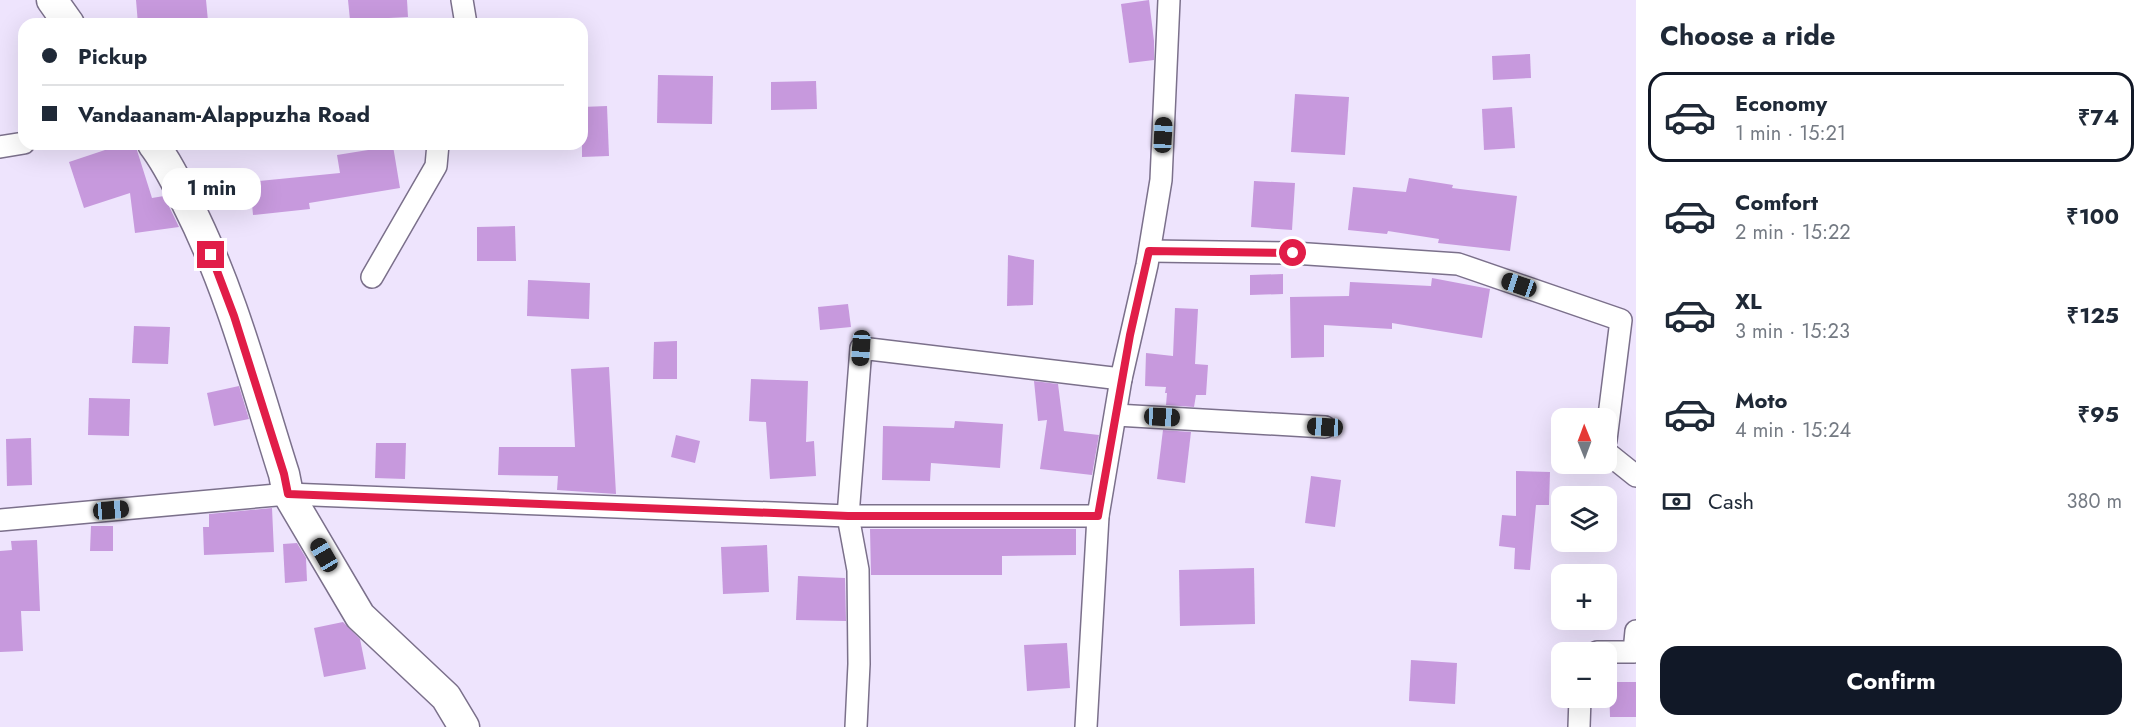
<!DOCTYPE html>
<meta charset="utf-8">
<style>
body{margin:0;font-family:Jost,sans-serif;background:#f2f2f3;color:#1f2937;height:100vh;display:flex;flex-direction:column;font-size:22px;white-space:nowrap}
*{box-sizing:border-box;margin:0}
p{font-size:20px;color:#747a83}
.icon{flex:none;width:33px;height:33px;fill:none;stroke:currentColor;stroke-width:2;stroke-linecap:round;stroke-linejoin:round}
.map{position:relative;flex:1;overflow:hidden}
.side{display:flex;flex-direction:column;background:#fff;width:510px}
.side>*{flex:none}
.hud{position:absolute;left:18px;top:18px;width:570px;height:132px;border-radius:18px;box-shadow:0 6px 24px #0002;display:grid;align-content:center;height:132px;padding:0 24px;background:#fff}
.needle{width:39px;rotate:359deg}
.tools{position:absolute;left:1551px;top:408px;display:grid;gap:12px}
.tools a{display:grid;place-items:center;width:66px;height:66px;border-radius:12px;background:#fff;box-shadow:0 6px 24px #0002;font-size:30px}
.end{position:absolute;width:27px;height:27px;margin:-14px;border:8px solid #e11d48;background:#fff;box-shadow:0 0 0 3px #fff}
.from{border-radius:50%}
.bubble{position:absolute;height:42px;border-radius:18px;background:#fff;box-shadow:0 6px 24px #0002;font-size:20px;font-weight:700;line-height:42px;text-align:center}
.car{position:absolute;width:18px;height:36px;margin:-18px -9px;border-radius:8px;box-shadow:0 0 4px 2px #0007;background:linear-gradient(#222 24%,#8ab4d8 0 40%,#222 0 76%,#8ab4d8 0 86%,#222 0)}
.hud b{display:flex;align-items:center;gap:21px;height:57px;font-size:22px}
.hud b+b{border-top:2px solid #e0e1e3}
.hud i{width:15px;height:15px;background:#1f2937}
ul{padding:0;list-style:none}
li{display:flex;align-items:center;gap:18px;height:90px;margin:0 12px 9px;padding:0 12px;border:3px solid transparent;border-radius:18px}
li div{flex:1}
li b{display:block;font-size:22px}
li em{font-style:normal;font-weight:700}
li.on{border-color:#111827}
li>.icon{width:54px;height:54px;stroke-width:1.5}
h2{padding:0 24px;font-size:27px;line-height:72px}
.pay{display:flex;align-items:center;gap:15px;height:66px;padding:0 24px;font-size:22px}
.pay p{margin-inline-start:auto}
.cta{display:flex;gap:12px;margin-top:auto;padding:12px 24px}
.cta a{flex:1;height:69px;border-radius:18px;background:#111827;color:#fff;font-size:24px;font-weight:700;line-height:69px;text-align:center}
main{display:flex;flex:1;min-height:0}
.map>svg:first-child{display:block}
.building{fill:#c799dd}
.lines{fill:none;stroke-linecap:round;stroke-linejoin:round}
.street-casing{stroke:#7b708b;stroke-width:24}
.secondary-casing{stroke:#7b708b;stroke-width:33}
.street{stroke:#fff;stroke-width:21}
.secondary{stroke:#fff;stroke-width:30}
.route{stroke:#e11d48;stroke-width:8}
</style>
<main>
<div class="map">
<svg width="1636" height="727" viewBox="0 0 1636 727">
<rect width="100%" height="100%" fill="#eee4fd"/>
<!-- building -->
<g class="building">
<path d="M 136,0 L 206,0 L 208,21 L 138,24 Z"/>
<path d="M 348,0 L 407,0 L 408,17 L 350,20 Z"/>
<path d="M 1149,0 L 1154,41 L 1154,60 L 1129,63 L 1121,4 Z"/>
<path d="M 1530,54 L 1531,78 L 1493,80 L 1492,56 Z"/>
<path d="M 658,75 L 713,76 L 712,124 L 657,123 Z"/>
<path d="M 816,81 L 817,109 L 771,110 L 771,82 Z"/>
<path d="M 1295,94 L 1349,97 L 1345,155 L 1291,152 Z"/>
<path d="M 607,106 L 609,156 L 582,157 L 582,107 Z"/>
<path d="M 1512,107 L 1515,148 L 1484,150 L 1482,109 Z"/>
<path d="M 123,144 L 135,144 L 152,198 L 164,196 L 179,227 L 135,233 L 130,193 L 84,208 L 69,162 Z"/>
<path d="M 393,146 L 400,188 L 309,203 L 310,209 L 253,215 L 250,182 L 340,173 L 337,155 Z"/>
<path d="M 1409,178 L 1453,185 L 1452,188 L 1517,196 L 1510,251 L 1438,243 L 1439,239 L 1388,231 L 1387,234 L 1348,230 L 1353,187 L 1406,192 Z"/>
<path d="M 1254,181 L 1295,183 L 1292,230 L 1251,227 Z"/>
<path d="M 515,226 L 516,261 L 477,261 L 477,227 Z"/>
<path d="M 1008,255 L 1034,260 L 1033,305 L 1007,306 Z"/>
<path d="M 1283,274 L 1283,294 L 1250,295 L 1250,275 Z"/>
<path d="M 1432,278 L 1490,289 L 1482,338 L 1392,323 L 1392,329 L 1324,325 L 1324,357 L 1291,358 L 1290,297 L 1349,296 L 1350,282 L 1431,286 Z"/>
<path d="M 528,280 L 590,283 L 589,319 L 527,316 Z"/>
<path d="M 848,304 L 851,327 L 820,330 L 818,307 Z"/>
<path d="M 1175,308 L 1198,309 L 1195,364 L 1208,365 L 1206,395 L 1196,395 L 1194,407 L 1166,405 L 1167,393 L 1165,393 L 1166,387 L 1145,386 L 1146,353 L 1173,356 Z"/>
<path d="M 134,326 L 170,327 L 168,364 L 132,363 Z"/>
<path d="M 677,341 L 677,379 L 653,379 L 654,342 Z"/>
<path d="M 609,367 L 616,494 L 557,490 L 558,476 L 498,475 L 499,447 L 575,447 L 571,369 Z"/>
<path d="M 751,379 L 808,381 L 806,442 L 814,441 L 816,476 L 770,479 L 766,422 L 749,421 Z"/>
<path d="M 1034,381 L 1058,384 L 1064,431 L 1099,435 L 1092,475 L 1040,469 L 1047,420 L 1038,421 Z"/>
<path d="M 239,386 L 249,419 L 214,426 L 207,393 Z"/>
<path d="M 89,398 L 130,399 L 129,436 L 88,435 Z"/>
<path d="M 955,421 L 1003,424 L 1000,468 L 931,463 L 930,481 L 882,480 L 883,426 L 954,428 Z"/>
<path d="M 1163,430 L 1191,432 L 1185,483 L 1157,479 Z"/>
<path d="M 676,435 L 700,441 L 695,463 L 671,457 Z"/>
<path d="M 31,438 L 32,485 L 7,486 L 6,439 Z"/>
<path d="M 376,443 L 406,443 L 405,479 L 375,478 Z"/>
<path d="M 1516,471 L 1550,472 L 1549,505 L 1536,505 L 1530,570 L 1514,569 L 1515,548 L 1499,546 L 1502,515 L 1516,516 Z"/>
<path d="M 1311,476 L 1341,480 L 1335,527 L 1305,523 Z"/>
<path d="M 272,508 L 274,552 L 204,555 L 203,527 L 209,527 L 209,514 Z"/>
<path d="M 91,526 L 113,526 L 113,551 L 90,551 Z"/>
<path d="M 870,529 L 1076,529 L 1076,555 L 1002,556 L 1002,575 L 871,575 Z"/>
<path d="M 37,540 L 40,611 L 21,611 L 23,651 L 0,652 L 0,551 L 12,550 L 11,541 Z"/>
<path d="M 297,543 L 306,558 L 307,581 L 285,583 L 283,544 Z"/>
<path d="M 767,545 L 769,592 L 723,594 L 721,547 Z"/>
<path d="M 1254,568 L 1255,624 L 1180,626 L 1179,570 Z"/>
<path d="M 798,576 L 845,578 L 846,621 L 796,620 Z"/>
<path d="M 343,622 L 360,639 L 366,669 L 324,677 L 314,628 Z"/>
<path d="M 1067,643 L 1070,688 L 1027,691 L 1024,645 Z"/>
<path d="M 1411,660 L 1457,663 L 1455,704 L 1409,701 Z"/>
<path d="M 1609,682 L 1636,682 L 1636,717 L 1610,717 Z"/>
</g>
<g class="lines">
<defs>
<g id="street">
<path d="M 462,0 L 466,24"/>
<path d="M 0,147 L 24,143"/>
<path d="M 1150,251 L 1293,253 L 1458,264 L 1621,320 L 1606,440"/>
<path d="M 372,277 L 436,166 L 438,144"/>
<path d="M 1116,415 L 1325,427"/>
<path d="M 1606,452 L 1636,476"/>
<path d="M 0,520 L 288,494 L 848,516 L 1098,516"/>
<path d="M 1597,652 L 1634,652 L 1636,631"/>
<path d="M 856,727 L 859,664 L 858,570 L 848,516 L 861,348 L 1121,379"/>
<path d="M 1086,727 L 1098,516 L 1121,379 L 1147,265 L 1161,180 L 1169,0"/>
<path d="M 1579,727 L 1580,698"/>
</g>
<g id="secondary">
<path d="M 52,0 L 69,24"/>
<path d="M 153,144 C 167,162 177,183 187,203 C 231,289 255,383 284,474 L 288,494 L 360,616 L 446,697 L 464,727"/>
</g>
</defs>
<!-- street casing -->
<use href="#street" class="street-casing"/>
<!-- secondary casing -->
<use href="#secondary" class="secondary-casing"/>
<!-- street -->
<use href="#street" class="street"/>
<!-- secondary -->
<use href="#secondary" class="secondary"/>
</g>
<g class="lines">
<!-- route -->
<path class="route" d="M 211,255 L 234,316 L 284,474 L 288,494 L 848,516 L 1098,516 L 1130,335 L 1149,251 L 1293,253"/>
</g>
</svg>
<div class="tools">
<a><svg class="needle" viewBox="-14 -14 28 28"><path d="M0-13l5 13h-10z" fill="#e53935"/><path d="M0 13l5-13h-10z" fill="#747a83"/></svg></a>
<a><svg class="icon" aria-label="layers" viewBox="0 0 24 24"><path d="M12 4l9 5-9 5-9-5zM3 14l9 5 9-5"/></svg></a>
<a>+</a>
<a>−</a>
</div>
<i class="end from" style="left:1293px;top:253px"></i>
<i class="end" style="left:211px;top:255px"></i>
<div class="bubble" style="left:162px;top:168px;width:99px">1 min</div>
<i class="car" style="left:1163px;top:135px;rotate:3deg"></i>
<i class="car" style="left:1519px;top:285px;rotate:289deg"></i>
<i class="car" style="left:861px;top:348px;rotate:184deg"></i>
<i class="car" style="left:1162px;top:417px;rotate:93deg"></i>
<i class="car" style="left:1325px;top:427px;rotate:273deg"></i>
<i class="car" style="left:111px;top:510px;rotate:85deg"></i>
<i class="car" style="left:324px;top:555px;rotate:330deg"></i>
<div class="hud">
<b><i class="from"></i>Pickup</b>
<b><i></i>Vandaanam-Alappuzha Road</b>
</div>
</div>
<section class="side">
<h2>Choose a ride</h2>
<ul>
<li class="on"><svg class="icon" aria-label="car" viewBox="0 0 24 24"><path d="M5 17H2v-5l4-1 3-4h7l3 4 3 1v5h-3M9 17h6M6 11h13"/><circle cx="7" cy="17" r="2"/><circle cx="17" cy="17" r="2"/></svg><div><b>Economy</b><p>1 min · 15:21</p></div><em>₹74</em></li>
<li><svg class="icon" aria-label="car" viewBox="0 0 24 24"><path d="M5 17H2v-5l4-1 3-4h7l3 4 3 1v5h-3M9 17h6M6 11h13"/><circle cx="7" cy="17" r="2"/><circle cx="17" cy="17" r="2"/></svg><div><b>Comfort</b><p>2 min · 15:22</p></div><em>₹100</em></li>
<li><svg class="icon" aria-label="car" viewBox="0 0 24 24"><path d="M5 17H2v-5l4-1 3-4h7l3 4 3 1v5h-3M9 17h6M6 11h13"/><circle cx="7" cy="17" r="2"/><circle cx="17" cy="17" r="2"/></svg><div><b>XL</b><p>3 min · 15:23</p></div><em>₹125</em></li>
<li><svg class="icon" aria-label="car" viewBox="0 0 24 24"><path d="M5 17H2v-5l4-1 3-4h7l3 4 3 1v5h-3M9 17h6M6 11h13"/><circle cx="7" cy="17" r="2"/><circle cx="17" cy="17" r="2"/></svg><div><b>Moto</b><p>4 min · 15:24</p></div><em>₹95</em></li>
</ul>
<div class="pay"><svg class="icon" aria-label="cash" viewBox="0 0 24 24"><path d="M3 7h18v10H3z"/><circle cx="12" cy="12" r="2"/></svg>Cash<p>380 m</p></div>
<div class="cta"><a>Confirm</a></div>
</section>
</main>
